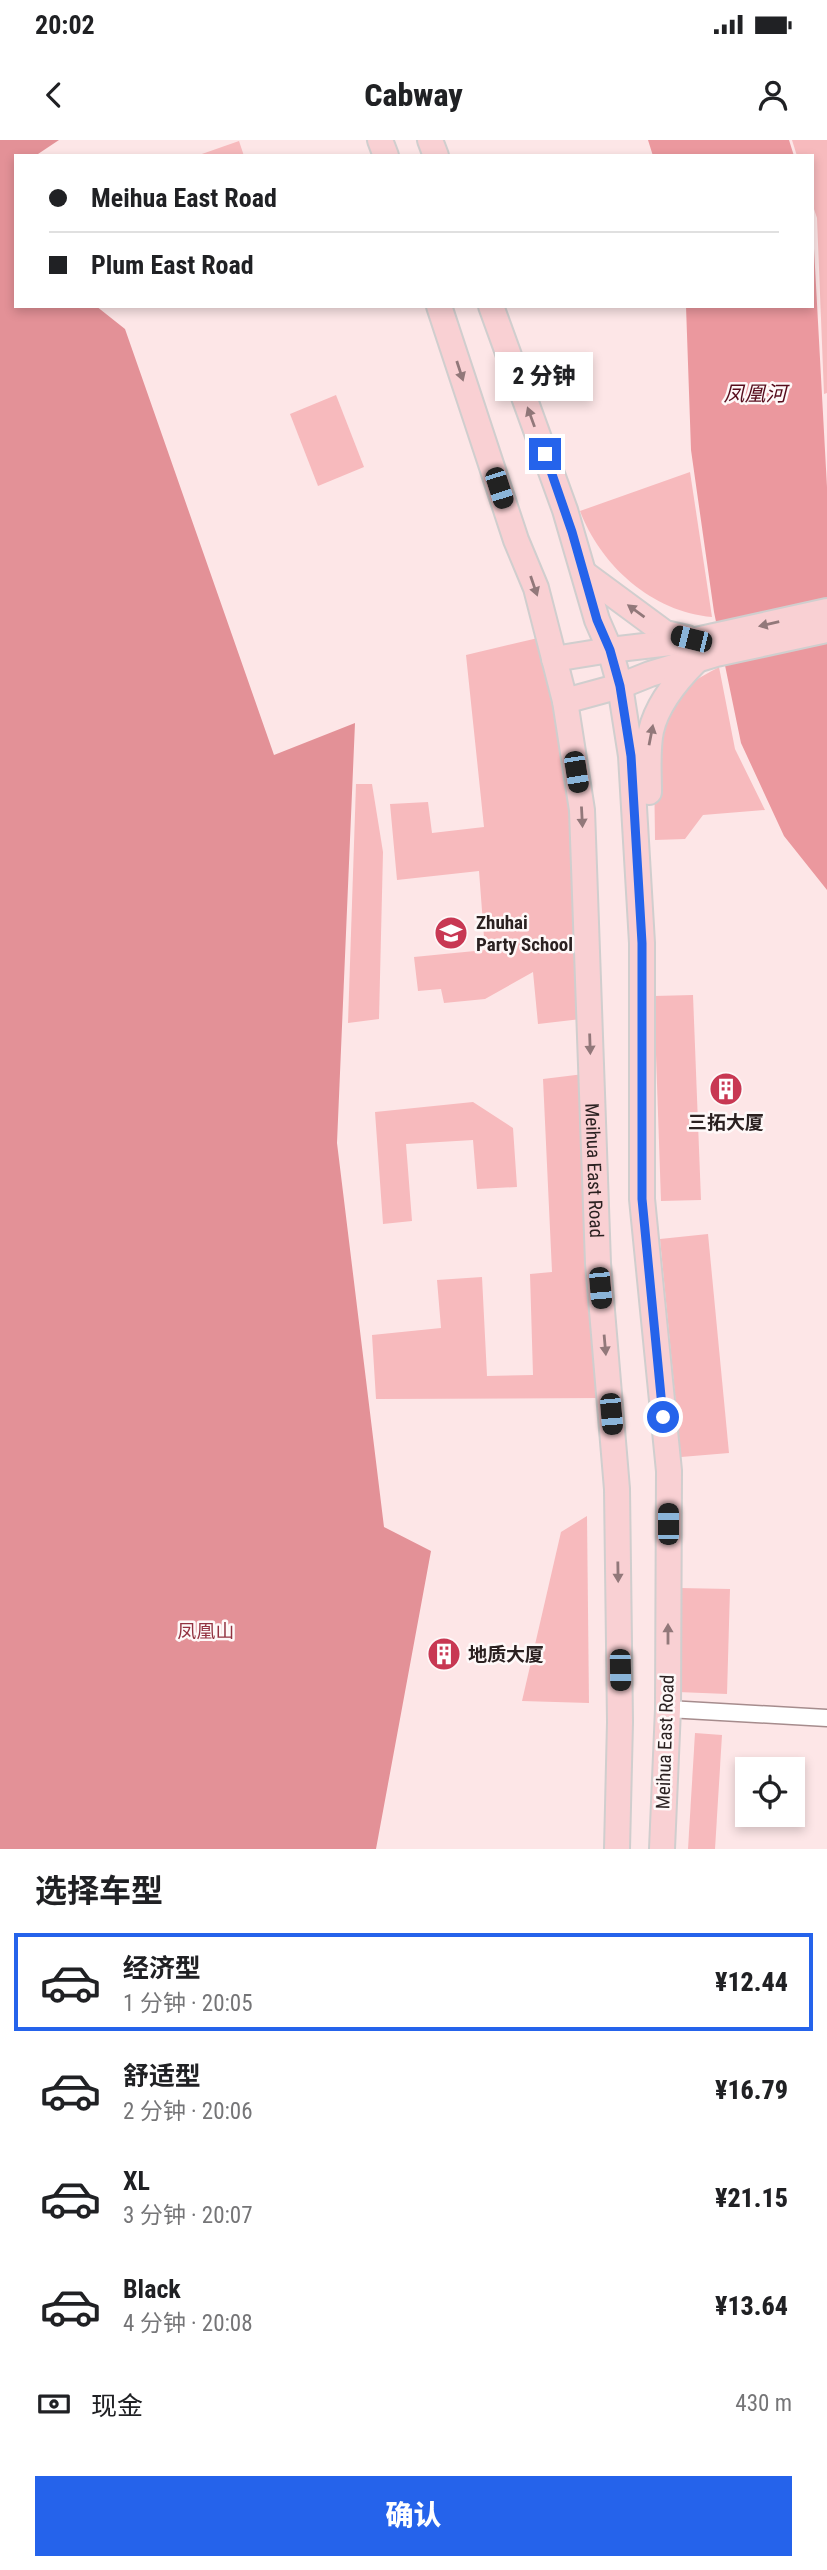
<!DOCTYPE html>
<html lang="zh">
<meta charset="utf-8">
<style>
body{margin:0;font-family:"Roboto Condensed","Noto Sans SC",sans-serif;background:#f6f6f6;color:#202124;height:100vh;display:flex;flex-direction:column;font-size:26px;white-space:nowrap}
*{box-sizing:border-box;margin:0}
p{font-size:23px;color:#757577}
.icon{flex:none;width:38px;height:38px;fill:none;stroke:currentColor;stroke-width:2;stroke-linecap:round;stroke-linejoin:round}
.map{position:relative;height:1709px;overflow:hidden}
.details{display:flex;flex-direction:column;background:#fff;flex:1}
.details>*{flex:none}
.top-card{position:absolute;left:14px;top:14px;width:800px;height:154px;border-radius:0px;box-shadow:0 4px 10px #0003;display:grid;align-content:center;height:154px;padding:0 35px;background:#fff}
.controls{position:absolute;left:735px;top:1617px;display:grid;gap:14px}
.controls a{display:grid;place-items:center;width:70px;height:70px;border-radius:0px;background:#fff;box-shadow:0 4px 10px #0003;font-size:35px}
.end{position:absolute;width:32px;height:32px;margin:-16px;border:9px solid #2563eb;background:#fff;box-shadow:0 0 0 4px #fff}
.from{border-radius:50%}
.bubble{position:absolute;height:49px;border-radius:0px;background:#fff;box-shadow:0 4px 10px #0003;font-size:23px;font-weight:800;line-height:49px;text-align:center}
.car{position:absolute;width:21px;height:42px;margin:-21px -10px;border-radius:9px;box-shadow:0 0 5px 2px #0007;background:linear-gradient(#222 24%,#8ab4d8 0 40%,#222 0 76%,#8ab4d8 0 86%,#222 0)}
.top-card b{display:flex;align-items:center;gap:24px;height:66px;font-size:26px}
.top-card b+b{border-top:2px solid #e0e0e0}
.top-card i{width:18px;height:18px;background:#202124}
ul{padding:0;list-style:none}
li{display:flex;align-items:center;gap:21px;height:98px;margin:0 14px 10px;padding:0 21px;border:4px solid transparent;border-radius:0px}
li div{flex:1}
li b{display:block;font-size:26px}
li em{font-style:normal;font-weight:800}
li.current{border-color:#2563eb}
li>.icon{width:63px;height:63px;stroke-width:1.5}
h2{padding:0 35px;font-size:32px;line-height:84px}
.pay{display:flex;align-items:center;gap:18px;height:77px;padding:0 35px;font-size:26px}
.pay p{margin-inline-start:auto}
.primary-button{display:flex;gap:14px;margin-top:auto;padding:14px 35px}
.primary-button a{flex:1;height:80px;border-radius:0px;background:#2563eb;color:#fff;font-size:28px;font-weight:800;line-height:80px;text-align:center}
.status{display:flex;justify-content:space-between;align-items:center;height:49px;padding:0 35px;background:#fff;direction:ltr}
.status svg{height:19px;fill:currentColor}
header{display:flex;justify-content:space-between;align-items:center;height:91px;padding:0 35px;background:#fff;font-size:32px;font-weight:800}
.map>svg:first-child{display:block}
.green{fill:#f7babd}
.forest{fill:#e39197}
.water{fill:#eb989e}
.lines{fill:none;stroke-linecap:round;stroke-linejoin:round}
.street-casing{stroke:#a68c8d;stroke-width:19}
.primary-casing{stroke:#d0cece;stroke-width:28}
.street{stroke:#fff;stroke-width:16}
.primary{stroke:#f9d0d3;stroke-width:24}
.oneway{fill:#92787a}
.route{stroke:#2563eb;stroke-width:9}
.labels{text-anchor:middle;dominant-baseline:central;stroke-width:5;stroke-linejoin:round;paint-order:stroke}
.poi-label{font-size:19px;font-weight:bold;fill:#2b2121;stroke:#fef8f8;text-anchor:start}
.street-label{font-size:19px;fill:#2b2121;stroke:#fef8f8}
.park-label{font-size:19px;fill:#923140;stroke:#fef8f8}
.water-label{font-size:21px;font-style:italic;fill:#560c1c;stroke:#fef8f8}
</style>
<div class="status"><b>20:02</b><svg viewBox="0 0 49 12"><path d="M0 12V9h3v3zM5 12V6h3v6zM10 12V3h3v9zM15 12V0h3v12zM26 1h20v11H26zM47 4h2v5h-2z"/></svg></div>
<header><svg class="icon" aria-label="back" viewBox="0 0 24 24"><path d="M15 5l-7 7 7 7"/></svg>Cabway<svg class="icon" aria-label="person" viewBox="0 0 24 24"><circle cx="12" cy="8" r="4"/><path d="M4 21q1-7 8-7t8 7"/></svg></header>
<div class="map">
<svg width="827" height="1709" viewBox="0 0 827 1709">
<rect width="100%" height="100%" fill="#fde6e7"/>
<!-- green -->
<g class="green">
<path d="M 792,0 L 827,0 L 827,253 L 824,254 L 817,78 L 812,63 L 812,16 L 797,16 Z"/>
<path d="M 239,1 L 244,16 L 199,16 L 199,15 Z"/>
<path d="M 336,255 L 364,327 L 318,346 L 290,274 Z"/>
<path d="M 690,332 L 712,477 C 652,472 601,426 580,371 Z"/>
<path d="M 538,498 L 559,563 L 570,673 L 581,879 L 538,884 L 533,832 L 485,859 L 444,863 L 441,849 L 418,851 L 414,817 L 485,810 L 479,731 L 397,740 L 390,664 L 428,662 L 432,693 L 484,687 L 466,515 Z"/>
<path d="M 719,527 L 735,609 L 765,670 L 703,675 L 685,699 L 655,700 C 655,644 648,595 687,548 C 694,539 709,533 719,527 Z"/>
<path d="M 356,644 L 372,644 L 383,712 L 379,879 L 348,883 Z"/>
<path d="M 693,855 L 701,1060 L 661,1061 L 654,856 Z"/>
<path d="M 584,934 L 601,1258 L 376,1259 L 372,1195 L 441,1188 L 437,1140 L 482,1137 L 487,1236 L 533,1235 L 530,1134 L 552,1132 L 543,939 Z"/>
<path d="M 473,962 L 513,988 L 517,1047 L 477,1049 L 473,1000 L 406,1004 L 412,1081 L 383,1084 L 375,972 Z"/>
<path d="M 708,1094 L 729,1313 L 681,1317 L 660,1099 Z"/>
<path d="M 587,1376 L 589,1563 L 522,1561 L 561,1392 Z"/>
<path d="M 680,1448 L 730,1449 L 727,1554 L 678,1552 Z"/>
<path d="M 695,1593 L 722,1595 L 715,1709 L 688,1709 Z"/>
</g>
<!-- forest -->
<path class="forest" d="M 0,0 L 59,0 L 35,16 L 16,16 L 16,166 L 96,166 L 125,189 L 274,615 L 355,583 L 337,1003 L 384,1387 L 431,1411 L 376,1709 L 0,1709 Z"/>
<!-- water -->
<g class="water">
<path d="M 648,0 L 789,0 L 794,16 L 653,16 Z"/>
<path d="M 812,72 L 827,347 L 827,750 L 784,696 L 741,603 L 714,472 L 691,310 L 686,166 L 812,166 Z"/>
</g>
<g class="lines">
<defs>
<path id="street" d="M 668,1569 L 827,1578"/>
<g id="primary">
<path d="M 380,0 L 386,16"/>
<path d="M 430,0 L 436,16"/>
<path id="s1" d="M 439,166 L 516,400 L 536,448 L 565,561 L 582,670 L 598,1123 L 617,1349 L 620,1582 L 617,1709"/>
<path d="M 491,166 L 565,370 L 597,480 L 610,510 L 620,546 L 631,616 L 642,803 L 642,1059 L 669,1331 L 668,1569 L 662,1709"/>
<path d="M 585,434 L 665,493 L 687,498"/>
<path d="M 554,519 L 610,510 L 696,500 L 827,471"/>
<path d="M 565,561 L 620,546 L 650,534 L 716,514 L 827,490"/>
<path d="M 649,652 C 649,632 647,610 651,591 C 657,564 678,539 696,521"/>
</g>
</defs>
<!-- street casing -->
<use href="#street" class="street-casing"/>
<!-- primary casing -->
<use href="#primary" class="primary-casing"/>
<!-- street -->
<use href="#street" class="street"/>
<!-- primary -->
<use href="#primary" class="primary"/>
</g>
<!-- one-way arrows -->
<defs><path id="oneway-solid" d="M-6-.8H1V-3.2L6.5 0L1 3.2V.8H-6Z" transform="scale(1.75)"/></defs>
<g class="oneway">
<use href="#oneway-solid" transform="translate(460 231) rotate(72)"/>
<use href="#oneway-solid" transform="translate(531 277) rotate(-110)"/>
<use href="#oneway-solid" transform="translate(534 446) rotate(71)"/>
<use href="#oneway-solid" transform="translate(636 471) rotate(-144)"/>
<use href="#oneway-solid" transform="translate(769 484) rotate(167)"/>
<use href="#oneway-solid" transform="translate(651 595) rotate(-79)"/>
<use href="#oneway-solid" transform="translate(582 677) rotate(87)"/>
<use href="#oneway-solid" transform="translate(590 904) rotate(88)"/>
<use href="#oneway-solid" transform="translate(605 1205) rotate(85)"/>
<use href="#oneway-solid" transform="translate(618 1432) rotate(89)"/>
<use href="#oneway-solid" transform="translate(668 1494) rotate(-90)"/>
</g>
<g class="lines">
<!-- route -->
<path class="route" d="M 545,314 L 572,392 L 597,480 L 610,510 L 620,546 L 631,616 L 642,803 L 642,1059 L 663,1277"/>
</g>
<!-- icons -->
<defs>
<symbol id="university-disc" viewBox="-11 -11 22 22"><circle r="9.5" fill="#c83853" stroke="#fef8f8"/><path d="M0-5L7-2L0 1L-7-2ZM-4 1L0 2.5L4 1V4Q0 6-4 4Z" fill="#fff"/></symbol>
<symbol id="building-disc" viewBox="-11 -11 22 22"><circle r="9.5" fill="#c83853" stroke="#fef8f8"/><path d="M-4-6H4V6H1V3H-1V6H-4ZM-2.5-4.3h1.7v1.8h-1.7ZM.8-4.3h1.7v1.8H.8ZM-2.5-1h1.7V.8h-1.7ZM.8-1h1.7V.8H.8Z" fill="#fff"/></symbol>
</defs>
<g fill-rule="evenodd">
<use href="#university-disc" x="432" y="774" width="38" height="38"/>
<use href="#building-disc" x="707" y="930" width="38" height="38"/>
<use href="#building-disc" x="425" y="1495" width="38" height="38"/>
</g>
<g class="labels">
<!-- poi labels -->
<g class="poi-label">
<text x="476" y="782">Zhuhai<tspan x="476" dy="22">Party School</tspan></text>
<text x="726" y="982" text-anchor="middle">三拓大厦</text>
<text x="468" y="1514">地质大厦</text>
</g>
<!-- street labels -->
<g class="street-label">
<text stroke="none"><textPath href="#s1" startOffset="886">Meihua East Road</textPath></text>
<text transform="translate(665 1602) rotate(-88)">Meihua East Road</text>
</g>
<!-- park labels -->
<g class="park-label">
<text x="206" y="1491">凤凰山</text>
</g>
<!-- water labels -->
<g class="water-label">
<text x="755" y="254">凤凰河</text>
</g>
</g>
</svg>
<div class="controls">
<a><svg class="icon" aria-label="locate" viewBox="0 0 24 24"><circle cx="12" cy="12" r="6"/><path d="M12 2v4M12 18v4M2 12h4M18 12h4"/></svg></a>
</div>
<i class="end from" style="left:663px;top:1277px"></i>
<i class="end" style="left:545px;top:314px"></i>
<div class="bubble" style="left:495px;top:212px;width:98px">2 分钟</div>
<i class="car" style="left:499px;top:348px;rotate:162deg"></i>
<i class="car" style="left:691px;top:499px;rotate:284deg"></i>
<i class="car" style="left:576px;top:632px;rotate:171deg"></i>
<i class="car" style="left:600px;top:1148px;rotate:175deg"></i>
<i class="car" style="left:611px;top:1274px;rotate:175deg"></i>
<i class="car" style="left:668px;top:1384px;rotate:0deg"></i>
<i class="car" style="left:620px;top:1530px;rotate:179deg"></i>
<div class="top-card">
<b><i class="from"></i>Meihua East Road</b>
<b><i></i>Plum East Road</b>
</div>
</div>
<section class="details">
<h2>选择车型</h2>
<ul>
<li class="current"><svg class="icon" aria-label="car" viewBox="0 0 24 24"><path d="M5 17H2v-5l4-1 3-4h7l3 4 3 1v5h-3M9 17h6M6 11h13"/><circle cx="7" cy="17" r="2"/><circle cx="17" cy="17" r="2"/></svg><div><b>经济型</b><p>1 分钟 · 20:05</p></div><em>¥12.44</em></li>
<li><svg class="icon" aria-label="car" viewBox="0 0 24 24"><path d="M5 17H2v-5l4-1 3-4h7l3 4 3 1v5h-3M9 17h6M6 11h13"/><circle cx="7" cy="17" r="2"/><circle cx="17" cy="17" r="2"/></svg><div><b>舒适型</b><p>2 分钟 · 20:06</p></div><em>¥16.79</em></li>
<li><svg class="icon" aria-label="car" viewBox="0 0 24 24"><path d="M5 17H2v-5l4-1 3-4h7l3 4 3 1v5h-3M9 17h6M6 11h13"/><circle cx="7" cy="17" r="2"/><circle cx="17" cy="17" r="2"/></svg><div><b>XL</b><p>3 分钟 · 20:07</p></div><em>¥21.15</em></li>
<li><svg class="icon" aria-label="car" viewBox="0 0 24 24"><path d="M5 17H2v-5l4-1 3-4h7l3 4 3 1v5h-3M9 17h6M6 11h13"/><circle cx="7" cy="17" r="2"/><circle cx="17" cy="17" r="2"/></svg><div><b>Black</b><p>4 分钟 · 20:08</p></div><em>¥13.64</em></li>
</ul>
<div class="pay"><svg class="icon" aria-label="cash" viewBox="0 0 24 24"><path d="M3 7h18v10H3z"/><circle cx="12" cy="12" r="2"/></svg>现金<p>430 m</p></div>
<div class="primary-button"><a>确认</a></div>
</section>
